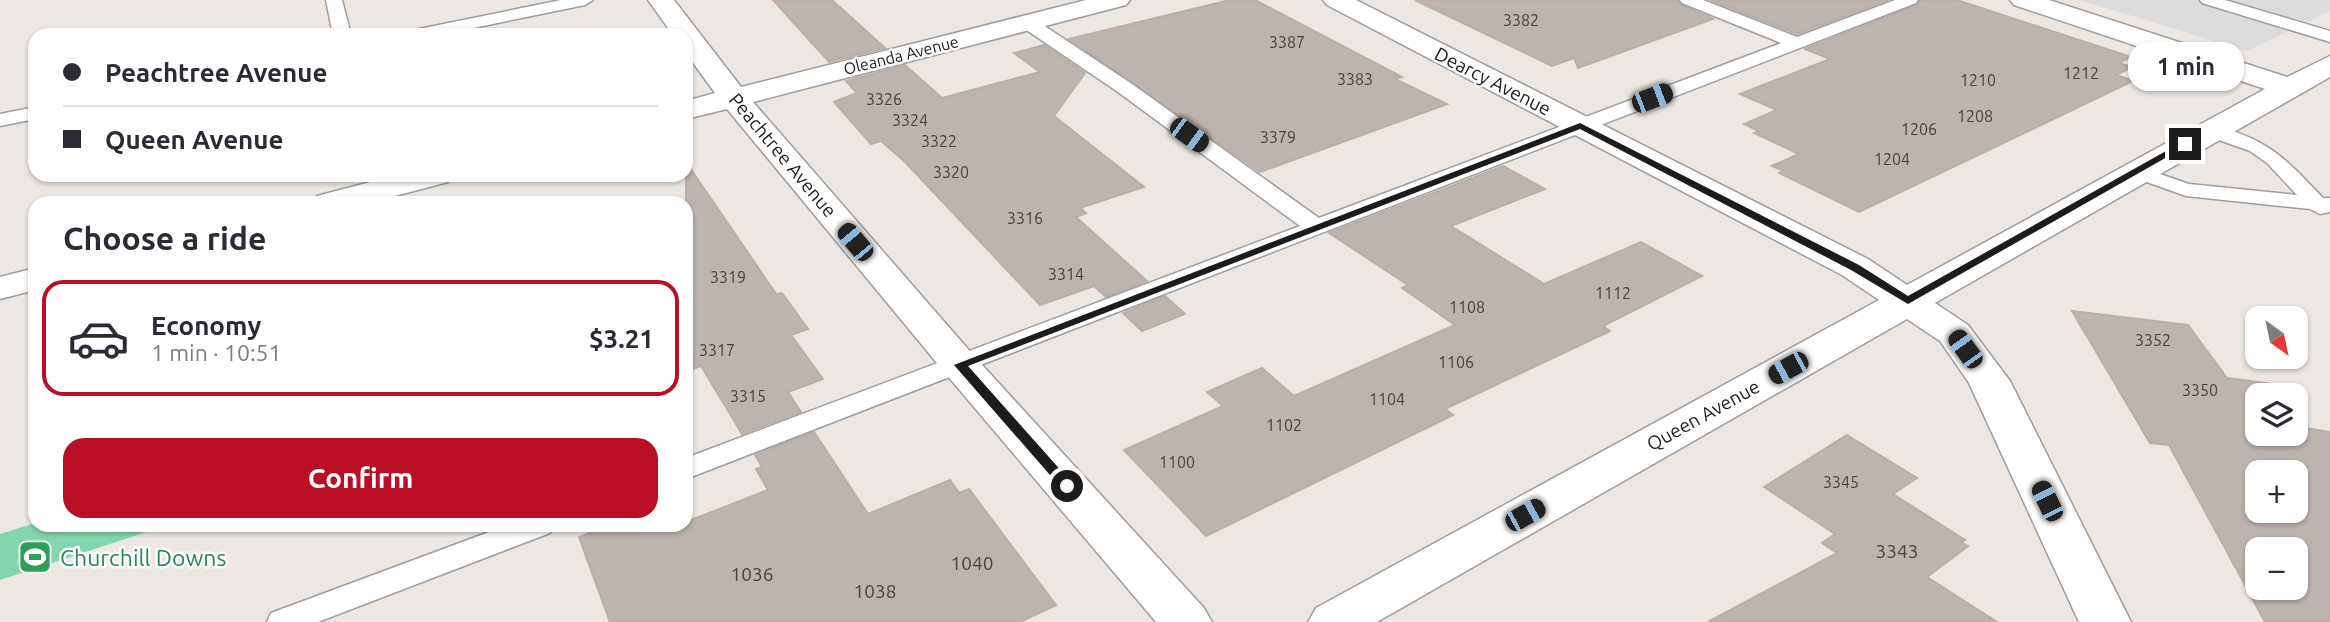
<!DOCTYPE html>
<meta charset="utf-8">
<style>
body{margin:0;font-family:Ubuntu,sans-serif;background:#f7f7f7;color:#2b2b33;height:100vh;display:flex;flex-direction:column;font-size:26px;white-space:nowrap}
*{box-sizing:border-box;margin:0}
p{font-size:23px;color:#7c7c81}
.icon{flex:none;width:38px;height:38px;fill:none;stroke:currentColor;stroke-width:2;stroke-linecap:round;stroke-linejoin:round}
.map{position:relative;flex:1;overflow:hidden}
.side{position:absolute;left:28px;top:196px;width:665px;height:336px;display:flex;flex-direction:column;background:#fff;border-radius:21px;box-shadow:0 2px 5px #0004}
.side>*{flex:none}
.banner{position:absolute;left:28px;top:28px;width:665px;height:154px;border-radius:21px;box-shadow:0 2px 5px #0004;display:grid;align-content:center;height:154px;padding:0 35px;background:#fff}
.needle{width:46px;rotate:147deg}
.tools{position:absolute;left:2245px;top:306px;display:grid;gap:14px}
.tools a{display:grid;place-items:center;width:63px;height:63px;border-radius:14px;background:#fff;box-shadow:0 2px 5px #0004;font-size:35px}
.end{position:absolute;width:32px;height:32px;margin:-16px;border:9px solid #1c1c1c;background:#fff;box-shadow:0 0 0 4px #fff}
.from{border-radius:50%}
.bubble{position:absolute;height:49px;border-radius:21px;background:#fff;box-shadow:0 2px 5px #0004;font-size:23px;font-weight:700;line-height:49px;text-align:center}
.car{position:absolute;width:21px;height:42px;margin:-21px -10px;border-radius:9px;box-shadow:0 0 5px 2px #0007;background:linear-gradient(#222 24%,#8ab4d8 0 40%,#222 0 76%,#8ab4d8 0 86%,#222 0)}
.banner b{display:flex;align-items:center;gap:24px;height:66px;font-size:26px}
.banner b+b{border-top:2px solid #e1e1e2}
.banner i{width:18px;height:18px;background:#2b2b33}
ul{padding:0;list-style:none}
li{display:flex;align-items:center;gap:21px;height:116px;margin:0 14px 10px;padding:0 21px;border:4px solid #e1e1e2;border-radius:21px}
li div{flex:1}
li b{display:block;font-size:26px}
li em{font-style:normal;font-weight:700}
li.on{border-color:#ba0e25}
li>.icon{width:63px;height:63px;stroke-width:1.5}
h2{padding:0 35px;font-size:32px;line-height:84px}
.action{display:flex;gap:14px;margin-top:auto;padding:14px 35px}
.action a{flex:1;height:80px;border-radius:21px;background:#ba0e25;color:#fff;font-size:28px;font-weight:700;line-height:80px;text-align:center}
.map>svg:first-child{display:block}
.pitch{fill:#84d7ac}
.parking{fill:#dcdcdc}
.building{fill:#bdb3af;stroke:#bdada5;stroke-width:2;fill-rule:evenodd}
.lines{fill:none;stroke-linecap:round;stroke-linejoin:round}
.lane-casing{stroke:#9d9d9d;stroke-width:3}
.street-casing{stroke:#9d9d9d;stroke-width:3}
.lane{fill:#fff;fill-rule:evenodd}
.street{fill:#fff;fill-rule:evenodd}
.route{fill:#1c1c1c}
.labels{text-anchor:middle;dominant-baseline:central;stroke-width:5;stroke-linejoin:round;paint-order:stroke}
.number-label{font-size:16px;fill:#444241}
.far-street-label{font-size:16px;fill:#1c1c1c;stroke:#fff}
.street-label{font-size:19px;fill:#1c1c1c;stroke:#fff}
.near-number-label{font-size:19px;fill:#444241}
.near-leisure-label{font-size:23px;fill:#27864d;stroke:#fff;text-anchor:start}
</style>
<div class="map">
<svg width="2330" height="622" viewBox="0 0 2330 622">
<rect width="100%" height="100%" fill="#ece7e2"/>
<!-- pitch -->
<path class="pitch" d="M 35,523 L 35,525 L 168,525 L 0,580 L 0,534 Z"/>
<!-- parking -->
<path class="parking" d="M 2080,0 L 2330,0 L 2330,11 L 2247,51 Z"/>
<!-- building -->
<g class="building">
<path d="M 773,0 L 832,0 L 885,48 L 829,62 Z"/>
<path d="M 1230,0 L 1255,0 L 1402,77 L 1395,79 L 1447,104 L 1260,172 L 1069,39 Z"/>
<path d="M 1415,0 L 1677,0 L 1681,5 L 1713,19 L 1578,68 L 1574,58 L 1552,66 Z"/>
<path d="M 1710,0 L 1888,0 L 1797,34 Z"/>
<path d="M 1921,0 L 1957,0 L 2131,57 L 2119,63 L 2132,67 L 2116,75 L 2133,81 L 1859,212 L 1779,173 L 1784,171 L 1772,166 L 1799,154 L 1754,133 L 1759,131 L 1744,124 L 1777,110 L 1740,94 L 1830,59 L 1805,49 L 1917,5 Z"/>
<path d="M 1044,45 L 1085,73 L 1054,116 L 1144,187 L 1080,208 L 1086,213 L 1076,217 L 1147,281 L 1106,297 L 1094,286 L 1040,305 L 904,161 L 881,141 L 871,144 L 834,102 L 857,93 L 846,81 L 905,65 L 942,98 L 1040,72 L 1014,53 Z"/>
<path d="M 686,162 L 776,294 L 782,293 L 808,329 L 791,335 L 823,379 L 788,392 L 801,412 L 742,434 L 701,366 L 686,371 Z"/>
<path d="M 1503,166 L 1545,189 L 1451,226 L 1544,284 L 1641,242 L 1702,276 L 1603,326 L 1610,331 L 1445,409 L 1453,415 L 1206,536 L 1124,450 L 1223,406 L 1207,392 L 1262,368 L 1294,396 L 1455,325 L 1402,288 L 1408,285 L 1329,233 Z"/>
<path d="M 1165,296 L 1185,314 L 1142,331 L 1123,313 Z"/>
<path d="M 2072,311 L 2188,325 L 2227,378 L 2273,384 L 2281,396 L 2258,396 L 2258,434 L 2296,434 L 2296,416 L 2305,428 L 2330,432 L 2330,622 L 2265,622 L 2169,445 L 2150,443 ZM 2258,472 L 2296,472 L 2296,511 L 2258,511 ZM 2258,550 L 2296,550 L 2296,588 L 2258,588 Z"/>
<path d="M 814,432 L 868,514 L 950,480 L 959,493 L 969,489 L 1056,605 L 1020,622 L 610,622 L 579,537 L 611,525 L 686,525 L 686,522 L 768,490 L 756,469 L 762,467 L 755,455 Z"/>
<path d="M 1847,435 L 1917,478 L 1893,494 L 1965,540 L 1961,542 L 1968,546 L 1927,577 L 1997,622 L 1708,622 L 1837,553 L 1822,543 L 1835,534 L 1764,487 Z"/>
</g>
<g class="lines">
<defs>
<g id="lane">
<path d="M 326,0 L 342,0 L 351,35 L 333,35 Z"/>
<path d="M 561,0 L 593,0 L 585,5 L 439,35 L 405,35 L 414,30 Z"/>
<path d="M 1680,0 L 1703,0 L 1797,37 L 1895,0 L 1918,0 L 1916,3 L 686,479 L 686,458 L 1300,226 L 1118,92 L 1022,27 L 1020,23 L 1022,19 L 1034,19 L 1132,84 L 1319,218 L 1781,43 L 1682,3 Z"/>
<path d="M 2200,0 L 2225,0 L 2330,31 L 2330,42 L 2202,3 Z"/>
<path d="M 35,107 L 35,119 L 0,126 L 0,114 Z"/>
<path d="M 2209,124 C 2268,139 2283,156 2323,198 L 2330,198 L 2330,212 L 2320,214 L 2310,209 L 2186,196 L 2130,176 L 2127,172 L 2130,168 L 2137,166 L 2189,184 L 2297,195 L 2267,163 L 2250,151 L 2202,134 L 2199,130 L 2202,126 Z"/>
<path d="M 508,525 L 554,525 L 550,533 L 318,622 L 267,622 L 271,613 Z"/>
</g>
<g id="street">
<path d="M 648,0 L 674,0 L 741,87 L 1086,0 L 1130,0 L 1126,5 L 753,102 L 974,356 L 1204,608 L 1212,622 L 1156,622 L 946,374 L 727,109 L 686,119 L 686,101 L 715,93 L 686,53 L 686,35 L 673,35 Z"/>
<path d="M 1323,0 L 1356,0 L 1868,259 L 1907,285 L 2265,89 L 2014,5 L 2010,0 L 2049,0 L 2287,77 L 2330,56 L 2330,77 L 1935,303 L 1968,325 L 2010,381 L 2131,622 L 2079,622 L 1969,383 L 1940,341 L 1907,319 L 1377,622 L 1308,622 L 1316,608 L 1879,300 L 1842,275 L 1327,5 Z"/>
<path d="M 397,175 L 452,175 L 448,182 L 368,203 L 312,203 L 317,196 Z"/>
<path d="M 35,268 L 35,290 L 0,299 L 0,277 Z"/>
</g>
</defs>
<!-- lane casing -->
<use href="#lane" class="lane-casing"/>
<!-- street casing -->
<use href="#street" class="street-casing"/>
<!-- lane -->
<use href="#lane" class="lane"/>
<!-- street -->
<use href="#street" class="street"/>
</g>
<!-- route -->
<path class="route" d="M 1580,123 L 1859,265 L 1908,296 L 2182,142 L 2190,144 L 1908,304 L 1851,270 L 1580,129 L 968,366 L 1072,483 L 1072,490 L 1063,490 L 954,365 Z"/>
<!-- icons -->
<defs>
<symbol id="stadium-square" viewBox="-11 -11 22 22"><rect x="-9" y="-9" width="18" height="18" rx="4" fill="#2e9e5b" stroke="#fff"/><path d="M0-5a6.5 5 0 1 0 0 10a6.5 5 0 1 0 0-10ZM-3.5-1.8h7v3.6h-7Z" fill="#fff"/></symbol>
</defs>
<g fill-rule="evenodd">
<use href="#stadium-square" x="16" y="538" width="38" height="38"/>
</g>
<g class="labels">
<!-- number labels -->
<g class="number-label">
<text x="1521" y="20">3382</text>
<text x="1287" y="42">3387</text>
<text x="2081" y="73">1212</text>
<text x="1355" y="79">3383</text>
<text x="1978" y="80">1210</text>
<text x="884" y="99">3326</text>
<text x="1975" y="116">1208</text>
<text x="910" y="120">3324</text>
<text x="1919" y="129">1206</text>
<text x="1278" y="137">3379</text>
<text x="939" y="141">3322</text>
<text x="1892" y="159">1204</text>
<text x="951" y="172">3320</text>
<text x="1025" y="218">3316</text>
<text x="1066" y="274">3314</text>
<text x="728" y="277">3319</text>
<text x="1613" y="293">1112</text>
<text x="1467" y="307">1108</text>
<text x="2153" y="340">3352</text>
<text x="717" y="350">3317</text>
<text x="1456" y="362">1106</text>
<text x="2200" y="390">3350</text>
<text x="748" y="396">3315</text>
<text x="1387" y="399">1104</text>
<text x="1284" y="425">1102</text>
<text x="1177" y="462">1100</text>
<text x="1841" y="482">3345</text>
</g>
<!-- far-street labels -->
<g class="far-street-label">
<text transform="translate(901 55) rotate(-14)">Oleanda Avenue</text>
</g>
<!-- street labels -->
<g class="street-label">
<text transform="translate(1493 81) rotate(27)">Dearcy Avenue</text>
<text transform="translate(783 155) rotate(50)">Peachtree Avenue</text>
<text transform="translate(1703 415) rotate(-29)">Queen Avenue</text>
</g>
<!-- near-number labels -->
<g class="near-number-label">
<text x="1897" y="551">3343</text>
<text x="972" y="563">1040</text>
<text x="752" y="574">1036</text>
<text x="875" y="591">1038</text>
</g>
<!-- near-leisure labels -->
<g class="near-leisure-label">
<text x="60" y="557">Churchill Downs</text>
</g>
</g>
</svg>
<div class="tools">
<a><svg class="needle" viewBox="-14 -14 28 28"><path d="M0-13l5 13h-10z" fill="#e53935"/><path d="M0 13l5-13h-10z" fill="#7c7c81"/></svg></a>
<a><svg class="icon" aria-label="layers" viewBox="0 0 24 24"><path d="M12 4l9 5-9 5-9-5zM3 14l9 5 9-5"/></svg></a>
<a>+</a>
<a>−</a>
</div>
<i class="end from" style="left:1067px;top:486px"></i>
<i class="end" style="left:2185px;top:144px"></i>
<div class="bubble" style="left:2128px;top:42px;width:116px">1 min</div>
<i class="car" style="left:1652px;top:98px;rotate:69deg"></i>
<i class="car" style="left:1189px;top:135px;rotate:126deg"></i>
<i class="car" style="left:855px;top:242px;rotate:320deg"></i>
<i class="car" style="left:1965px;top:349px;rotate:324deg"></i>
<i class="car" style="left:1788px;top:368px;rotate:241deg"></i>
<i class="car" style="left:2047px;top:501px;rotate:334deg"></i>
<i class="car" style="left:1525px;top:515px;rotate:61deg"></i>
<div class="banner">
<b><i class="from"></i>Peachtree Avenue</b>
<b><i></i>Queen Avenue</b>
</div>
<section class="side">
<h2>Choose a ride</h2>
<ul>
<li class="on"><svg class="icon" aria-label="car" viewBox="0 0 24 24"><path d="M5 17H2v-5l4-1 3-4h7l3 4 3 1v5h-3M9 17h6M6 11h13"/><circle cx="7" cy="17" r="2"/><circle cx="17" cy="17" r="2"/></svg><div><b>Economy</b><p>1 min · 10:51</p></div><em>$3.21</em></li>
</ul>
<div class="action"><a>Confirm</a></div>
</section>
</div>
